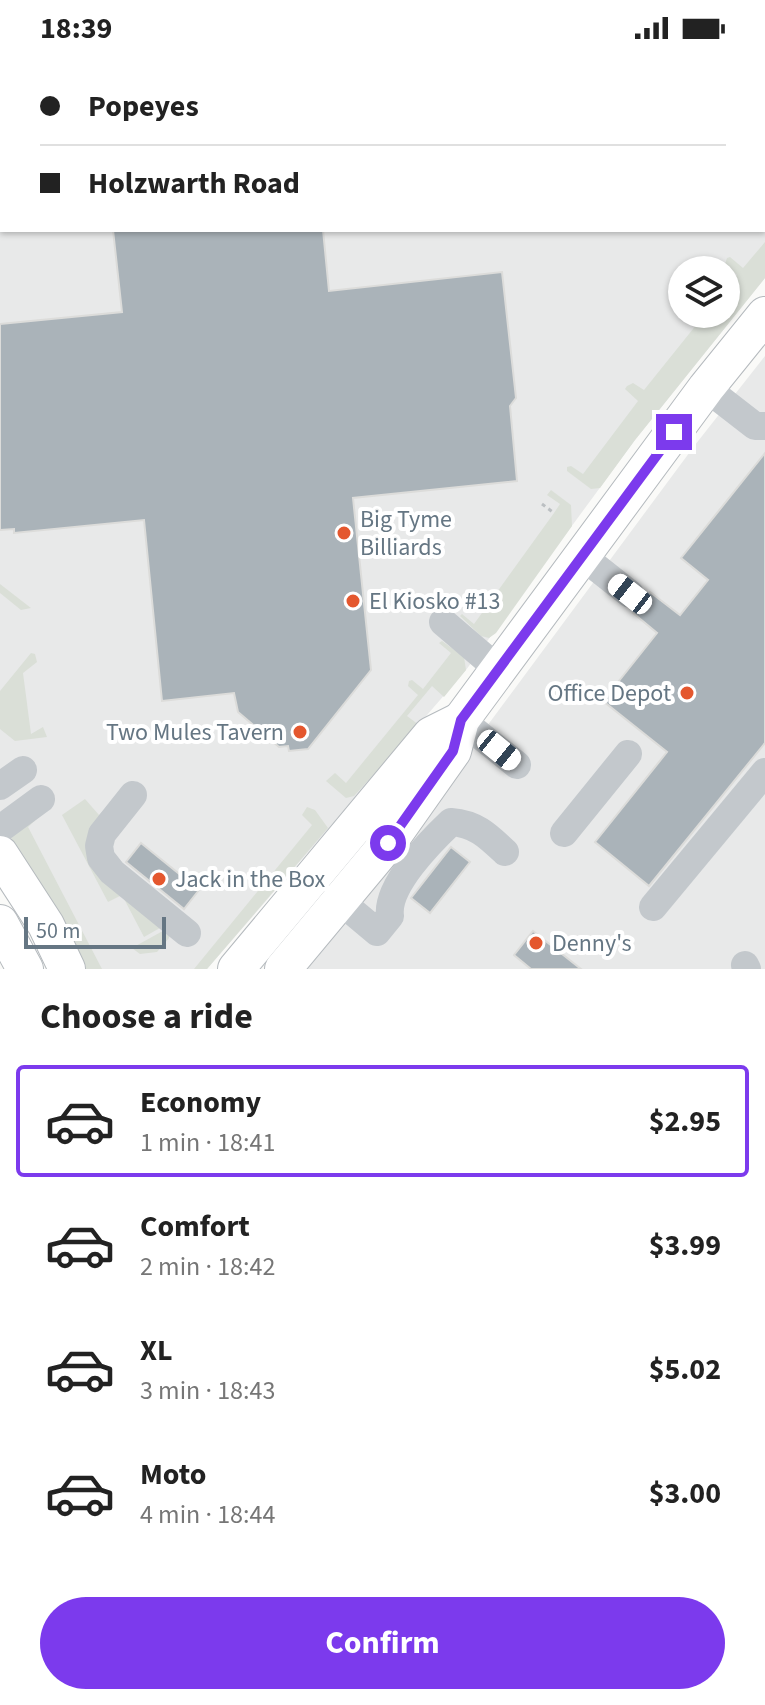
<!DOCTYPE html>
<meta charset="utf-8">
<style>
body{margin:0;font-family:"Source Sans 3",sans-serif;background:#f2f2f2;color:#222;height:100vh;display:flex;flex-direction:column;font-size:30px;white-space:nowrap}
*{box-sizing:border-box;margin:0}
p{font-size:26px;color:#767676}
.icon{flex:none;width:44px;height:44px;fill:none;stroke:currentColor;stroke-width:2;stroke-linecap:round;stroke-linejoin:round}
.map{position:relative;height:913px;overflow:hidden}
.details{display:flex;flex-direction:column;background:#fff;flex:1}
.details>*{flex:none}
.top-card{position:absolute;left:0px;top:0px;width:766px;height:176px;box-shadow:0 2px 6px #0004;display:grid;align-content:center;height:176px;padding:0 40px;background:#fff}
.controls{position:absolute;left:668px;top:200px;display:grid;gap:16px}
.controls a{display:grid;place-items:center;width:72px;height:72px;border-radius:50%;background:#fff;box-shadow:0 2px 6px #0004;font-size:40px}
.scale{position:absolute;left:24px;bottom:20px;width:142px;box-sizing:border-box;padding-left:8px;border:4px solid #657683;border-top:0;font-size:22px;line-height:28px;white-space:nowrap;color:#657683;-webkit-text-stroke:6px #fff;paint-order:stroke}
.end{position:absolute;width:36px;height:36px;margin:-18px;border:10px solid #7c3aed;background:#fff;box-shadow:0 0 0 4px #fff}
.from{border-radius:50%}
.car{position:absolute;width:24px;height:48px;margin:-24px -12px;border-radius:10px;box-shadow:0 0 6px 2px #0007;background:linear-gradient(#fff 24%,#345 0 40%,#fff 0 76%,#345 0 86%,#fff 0)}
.top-card b{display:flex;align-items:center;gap:28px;height:76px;font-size:30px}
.top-card b+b{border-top:2px solid #e0e0e0}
.top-card i{width:20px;height:20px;background:#222}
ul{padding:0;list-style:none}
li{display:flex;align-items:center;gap:24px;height:112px;margin:0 16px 12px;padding:0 24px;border:4px solid transparent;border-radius:8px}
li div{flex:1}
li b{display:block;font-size:30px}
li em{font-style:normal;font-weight:700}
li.active{border-color:#7c3aed}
li>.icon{width:72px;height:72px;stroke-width:1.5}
h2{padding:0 40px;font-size:36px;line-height:96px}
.cta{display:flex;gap:16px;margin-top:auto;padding:16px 40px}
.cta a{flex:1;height:92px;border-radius:48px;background:#7c3aed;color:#fff;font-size:32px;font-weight:700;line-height:92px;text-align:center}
.status{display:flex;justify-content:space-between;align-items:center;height:56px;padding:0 40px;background:#fff;direction:ltr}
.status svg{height:22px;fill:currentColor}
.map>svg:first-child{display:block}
.built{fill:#e8e9e9;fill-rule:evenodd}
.green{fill:#dadfd7}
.building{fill:#aab3b9;stroke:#dcdcda;stroke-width:2}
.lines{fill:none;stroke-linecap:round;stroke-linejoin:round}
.major-casing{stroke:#b5babe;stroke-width:38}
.path{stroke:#bbbfc2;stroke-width:3;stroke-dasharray:4 4;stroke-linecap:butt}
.minor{stroke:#c3c8cc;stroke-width:28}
.major{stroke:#fff;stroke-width:36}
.route{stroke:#7c3aed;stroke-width:10}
.poi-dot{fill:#e4572e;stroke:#fff;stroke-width:3}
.labels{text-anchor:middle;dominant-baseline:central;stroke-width:8;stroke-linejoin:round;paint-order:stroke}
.poi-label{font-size:24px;fill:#657683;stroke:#fff;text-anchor:start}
</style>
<div class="status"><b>18:39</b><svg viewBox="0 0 49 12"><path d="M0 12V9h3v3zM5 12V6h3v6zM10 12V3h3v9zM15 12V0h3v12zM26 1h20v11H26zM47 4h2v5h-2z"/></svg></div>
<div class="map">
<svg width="765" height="913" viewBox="0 0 765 913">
<rect width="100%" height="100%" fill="#fafaf8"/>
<!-- built -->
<g class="built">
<path d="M 82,0 L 765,0 L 765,222 L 635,384 L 466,614 L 207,913 L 79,913 L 0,780 L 0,101 L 2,99 L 2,174 L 764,174 L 764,2 L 80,2 ZM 682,214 L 726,214 L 726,258 L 682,258 Z"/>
<path d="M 765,300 L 765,913 L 298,913 L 376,820 L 695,389 Z"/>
</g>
<!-- green -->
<g class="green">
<path d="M 765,186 L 765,222 L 635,384 L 600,432 L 591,433 L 567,415 L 567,411 L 571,410 L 583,418 L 638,345 L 625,333 L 627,330 L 633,327 L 644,334 L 705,258 L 726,258 L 726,233 L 737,219 L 725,208 L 727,202 L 730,201 L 743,212 Z"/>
<path d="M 551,434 L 571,449 L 572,470 L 496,577 L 489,582 L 481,580 L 460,560 L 462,558 L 474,568 L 554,457 L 560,448 L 547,439 Z"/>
<path d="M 0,528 L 31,552 L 21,554 L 0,537 Z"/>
<path d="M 442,585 L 464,601 L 466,614 L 444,641 L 432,630 L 407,660 L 419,669 L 354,740 L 346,742 L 326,725 L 335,717 L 346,727 L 418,639 L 408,630 L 409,625 L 412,624 L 423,633 L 451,597 L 439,587 Z"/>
<path d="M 31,597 L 35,598 L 37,606 L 23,617 L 31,678 L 43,671 L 47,681 L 15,685 L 0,673 L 0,635 Z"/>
<path d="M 85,743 L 99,759 L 110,749 L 93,781 L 167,868 L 144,881 L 122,839 L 108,846 L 62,759 Z"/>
<path d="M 307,751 L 315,754 L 328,772 L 207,913 L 194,913 L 312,769 L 302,759 Z"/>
<path d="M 40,760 L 28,771 L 102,913 L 79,913 L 10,793 L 12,779 Z"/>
<path d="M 170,871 L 169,882 L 157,896 L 140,898 L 132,892 Z"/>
</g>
<!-- building -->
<g class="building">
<path d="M 113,174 L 323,174 L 329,235 L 502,216 L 516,342 L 510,350 L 517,425 L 353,442 L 371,614 L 308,693 L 289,695 L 288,690 L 279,691 L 238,656 L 234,637 L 162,645 L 144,464 L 14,477 L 14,473 L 0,474 L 0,268 L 122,256 Z"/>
<path d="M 765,397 L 765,687 L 649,830 L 595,786 L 667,696 L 603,645 L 657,577 L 633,557 L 644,548 L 650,536 L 680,559 L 708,524 L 681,502 Z"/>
<path d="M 141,787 L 199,834 L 184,853 L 126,806 Z"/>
<path d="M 451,791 L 470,806 L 430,857 L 411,842 Z"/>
<path d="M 533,875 L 581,913 L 531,913 L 514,899 Z"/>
</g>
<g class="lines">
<defs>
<g id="major">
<path d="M 0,798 L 46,869 L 67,913"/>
<path d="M 0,867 L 25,913"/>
<path d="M 236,913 L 431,679 L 461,664"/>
<path d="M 283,913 L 388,787 L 453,695 L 461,664 L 706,332 L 765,259"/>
</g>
</defs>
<!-- major casing -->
<use href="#major" class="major-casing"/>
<!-- path -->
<path class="path" d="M 542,448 L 554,457"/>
<!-- minor -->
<g class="minor">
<path d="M 706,332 L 755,370 L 765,370"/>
<path d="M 582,500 L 630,538"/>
<path d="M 443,566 L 498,613"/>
<path d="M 461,664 L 517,709"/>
<path d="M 0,730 L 23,714"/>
<path d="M 133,739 L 102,778 L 99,790 L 101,802 L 112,816 L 187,877"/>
<path d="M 0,773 L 41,743"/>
<path d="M 564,777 L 628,698"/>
<path d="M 340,845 L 377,876 L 390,860 C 386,830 430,786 451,766 C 476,768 487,779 505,796"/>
<path d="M 653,851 L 765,716"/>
<path d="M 745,909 L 747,913"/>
</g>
<!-- major -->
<use href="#major" class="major"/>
</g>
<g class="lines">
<!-- route -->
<path class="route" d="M 388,787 L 453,695 L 461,664 L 674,376"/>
</g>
<!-- markers -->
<g class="poi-dot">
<circle cx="344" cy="477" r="8"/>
<circle cx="353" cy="545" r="8"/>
<circle cx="687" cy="637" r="8"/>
<circle cx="300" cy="676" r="8"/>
<circle cx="159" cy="823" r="8"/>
<circle cx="536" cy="887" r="8"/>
</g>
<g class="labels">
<!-- poi labels -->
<g class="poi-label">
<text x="360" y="463">Big Tyme<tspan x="360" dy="28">Billiards</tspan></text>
<text x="369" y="545">El Kiosko #13</text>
<text x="671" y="637" text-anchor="end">Office Depot</text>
<text x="284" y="676" text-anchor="end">Two Mules Tavern</text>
<text x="175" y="823">Jack in the Box</text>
<text x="552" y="887">Denny's</text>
</g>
</g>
</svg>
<div class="controls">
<a><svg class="icon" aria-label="layers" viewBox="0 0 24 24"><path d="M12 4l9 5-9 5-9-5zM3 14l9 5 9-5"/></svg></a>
</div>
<div class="scale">50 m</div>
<i class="end from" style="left:388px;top:787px"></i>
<i class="end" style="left:674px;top:376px"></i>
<i class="car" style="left:630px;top:538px;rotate:308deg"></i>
<i class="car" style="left:499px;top:694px;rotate:129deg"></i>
<div class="top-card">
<b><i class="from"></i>Popeyes</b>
<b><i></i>Holzwarth Road</b>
</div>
</div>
<section class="details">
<h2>Choose a ride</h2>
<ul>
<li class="active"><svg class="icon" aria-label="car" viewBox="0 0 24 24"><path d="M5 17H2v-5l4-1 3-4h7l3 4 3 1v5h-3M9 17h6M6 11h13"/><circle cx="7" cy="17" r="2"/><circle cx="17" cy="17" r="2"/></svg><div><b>Economy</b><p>1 min · 18:41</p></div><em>$2.95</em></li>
<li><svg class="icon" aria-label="car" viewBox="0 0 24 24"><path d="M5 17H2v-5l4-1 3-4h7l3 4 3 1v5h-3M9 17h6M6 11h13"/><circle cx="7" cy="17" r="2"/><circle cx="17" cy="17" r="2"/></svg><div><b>Comfort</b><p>2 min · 18:42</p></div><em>$3.99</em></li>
<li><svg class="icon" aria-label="car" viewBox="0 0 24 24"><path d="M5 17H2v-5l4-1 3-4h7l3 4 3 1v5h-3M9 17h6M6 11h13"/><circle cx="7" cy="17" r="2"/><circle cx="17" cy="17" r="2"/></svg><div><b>XL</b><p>3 min · 18:43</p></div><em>$5.02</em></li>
<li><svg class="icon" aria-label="car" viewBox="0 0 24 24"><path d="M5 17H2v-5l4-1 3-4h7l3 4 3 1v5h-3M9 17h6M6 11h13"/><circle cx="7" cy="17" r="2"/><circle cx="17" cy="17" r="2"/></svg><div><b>Moto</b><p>4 min · 18:44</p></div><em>$3.00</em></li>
</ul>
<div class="cta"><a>Confirm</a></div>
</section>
